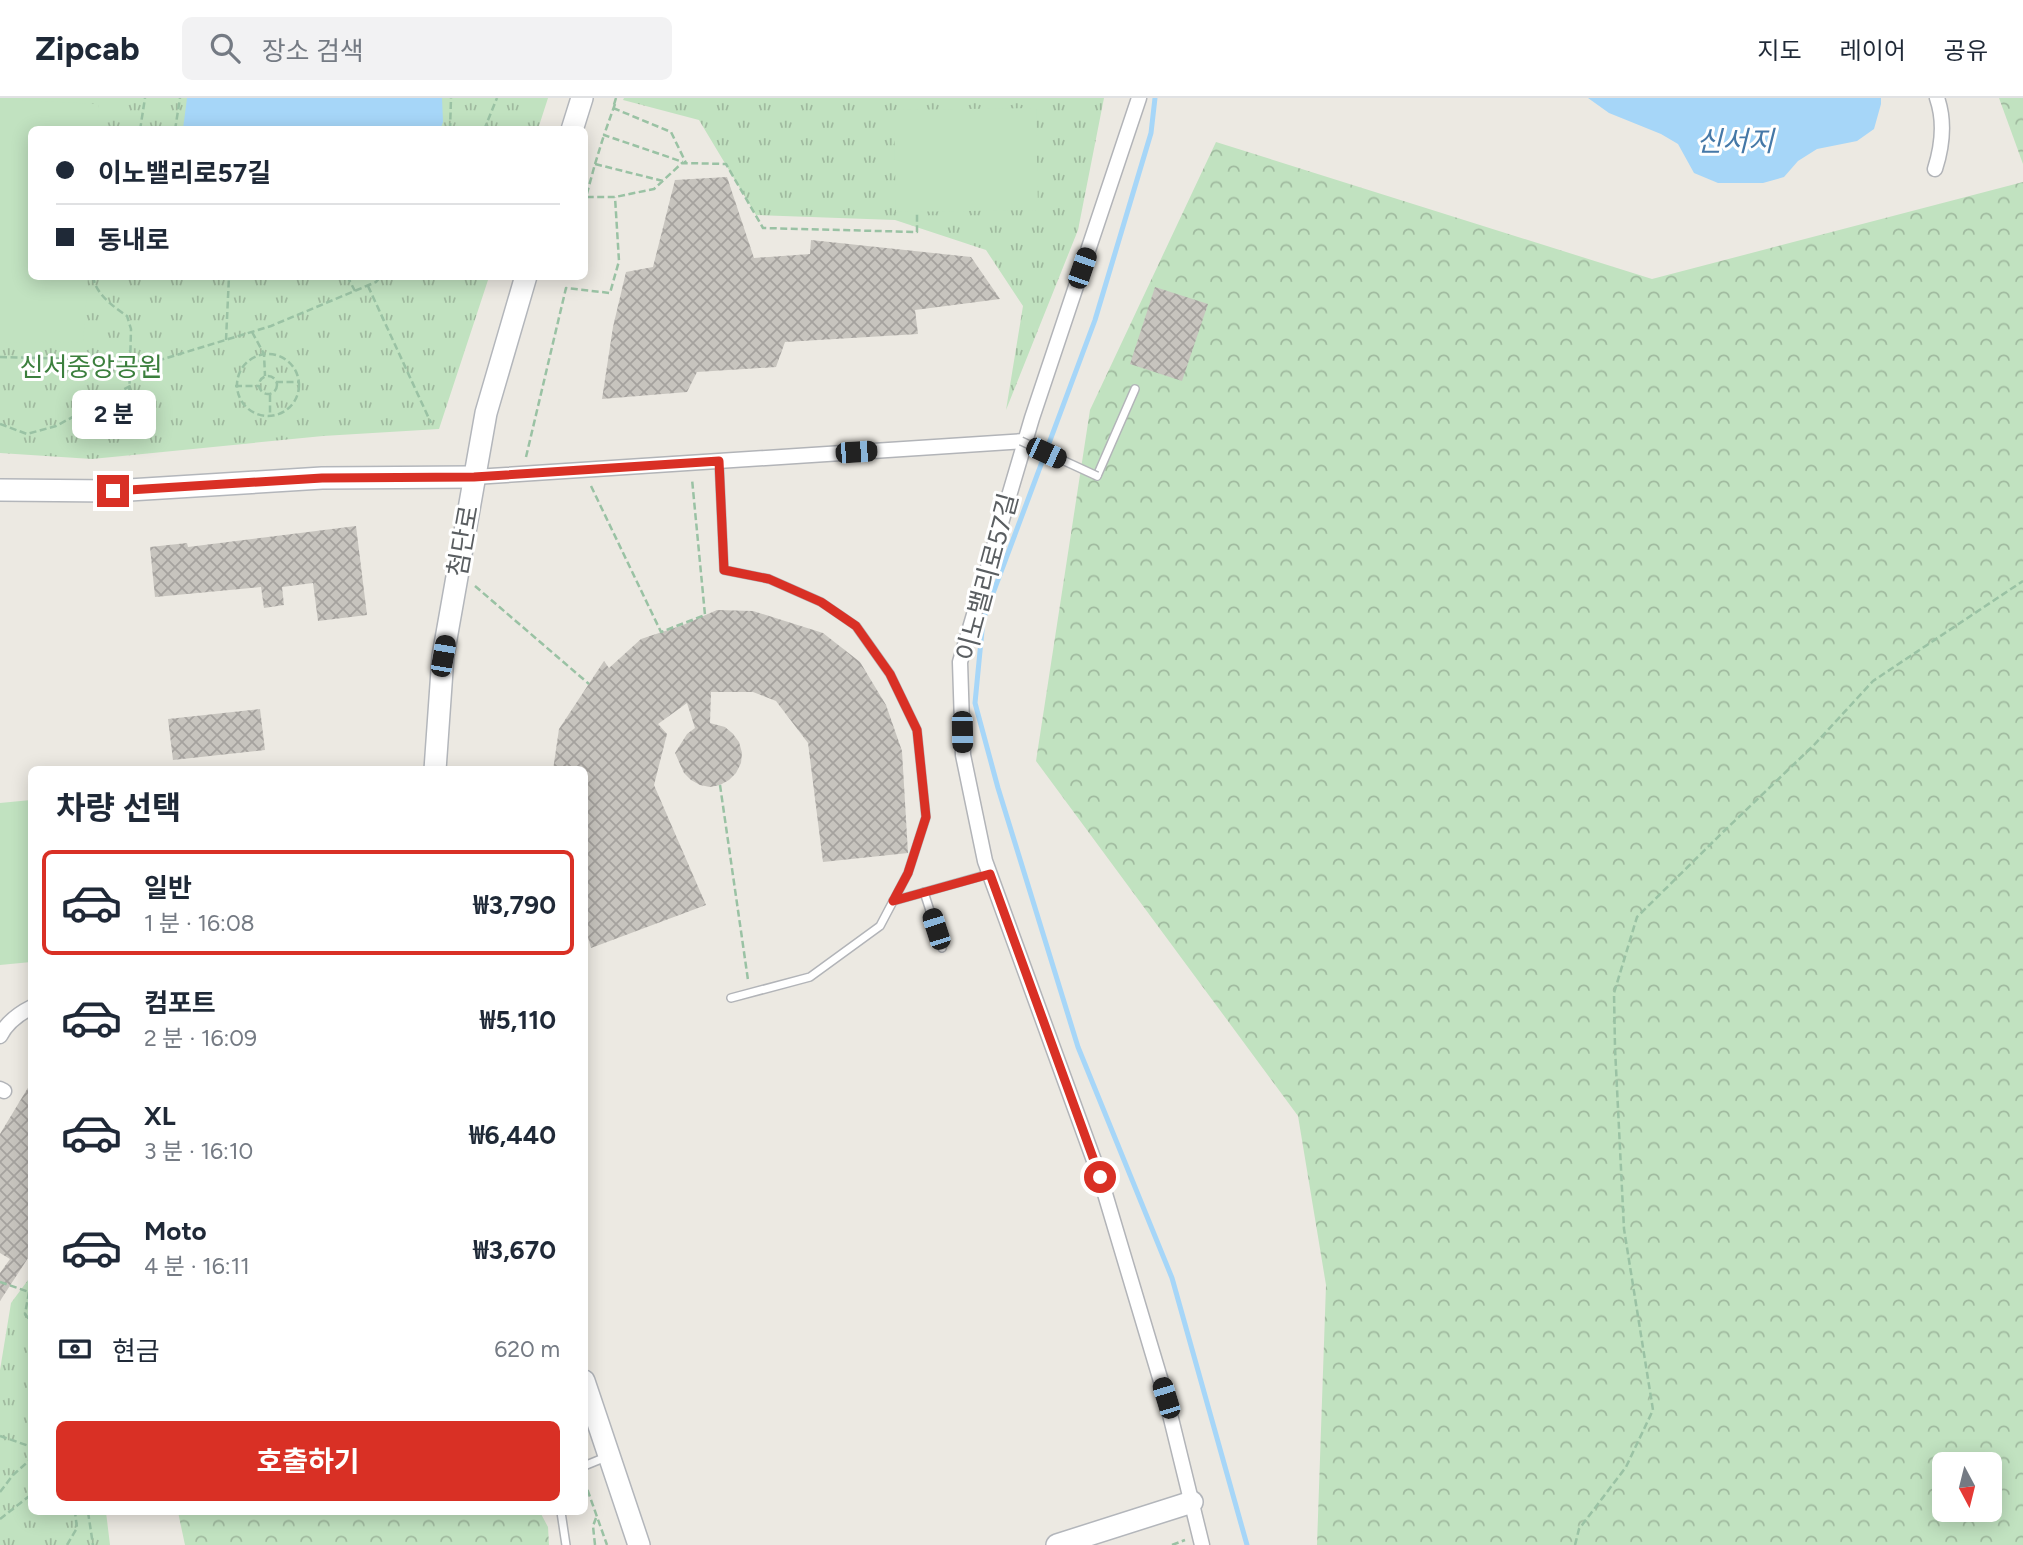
<!DOCTYPE html>
<html lang="ko">
<meta charset="utf-8">
<style>
body{margin:0;font-family:Figtree,"Noto Sans KR",sans-serif;background:#f2f2f3;color:#1f2937;height:100vh;display:flex;flex-direction:column;font-size:26px;white-space:nowrap}
*{box-sizing:border-box;margin:0}
p{font-size:23px;color:#747a83}
.icon{flex:none;width:38px;height:38px;fill:none;stroke:currentColor;stroke-width:2;stroke-linecap:round;stroke-linejoin:round}
.map{position:relative;flex:1;overflow:hidden}
.panel{position:absolute;left:28px;top:668px;width:560px;height:749px;display:flex;flex-direction:column;background:#fff;border-radius:10px;box-shadow:0 4px 18px #0003}
.panel>*{flex:none}
.top-card{position:absolute;left:28px;top:28px;width:560px;height:154px;border-radius:10px;box-shadow:0 4px 18px #0003;display:grid;align-content:center;height:154px;padding:0 28px;background:#fff}
.needle{width:46px;rotate:173deg}
.buttons{position:absolute;left:1932px;top:1354px;display:grid;gap:14px}
.buttons a{display:grid;place-items:center;width:70px;height:70px;border-radius:10px;background:#fff;box-shadow:0 4px 18px #0003;font-size:35px}
.end{position:absolute;width:32px;height:32px;margin:-16px;border:9px solid #d93025;background:#fff;box-shadow:0 0 0 4px #fff}
.from{border-radius:50%}
.bubble{position:absolute;height:49px;border-radius:10px;background:#fff;box-shadow:0 4px 18px #0003;font-size:23px;font-weight:700;line-height:49px;text-align:center}
.car{position:absolute;width:21px;height:42px;margin:-21px -10px;border-radius:9px;box-shadow:0 0 5px 2px #0007;background:linear-gradient(#222 24%,#8ab4d8 0 40%,#222 0 76%,#8ab4d8 0 86%,#222 0)}
.top-card b{display:flex;align-items:center;gap:24px;height:66px;font-size:26px}
.top-card b+b{border-top:2px solid #e0e1e3}
.top-card i{width:18px;height:18px;background:#1f2937}
ul{padding:0;list-style:none}
li{display:flex;align-items:center;gap:21px;height:105px;margin:0 14px 10px;padding:0 14px;border:4px solid transparent;border-radius:10px}
li div{flex:1}
li b{display:block;font-size:26px}
li em{font-style:normal;font-weight:700}
li.active{border-color:#d93025}
li>.icon{width:63px;height:63px;stroke-width:1.5}
h2{padding:0 28px;font-size:32px;line-height:84px}
.pay{display:flex;align-items:center;gap:18px;height:77px;padding:0 28px;font-size:26px}
.pay p{margin-inline-start:auto}
.cta{display:flex;gap:14px;margin-top:auto;padding:14px 28px}
.cta a{flex:1;height:80px;border-radius:10px;background:#d93025;color:#fff;font-size:28px;font-weight:700;line-height:80px;text-align:center}
header{display:flex;align-items:center;gap:42px;box-sizing:border-box;height:98px;padding:0 35px;background:#fff;border-bottom:2px solid #e0e1e3}
header strong{font-size:33px}
nav{display:flex;gap:38px;margin-inline-start:auto;font-size:24px}
.search{width:490px;height:63px;background:#f2f2f3;display:flex;align-items:center;gap:18px;box-sizing:border-box;padding:0 24px;border-radius:10px;color:#747a83;font-size:26px}
.map>svg:first-child{display:block}
.forest{fill:url(#forest-crowns);fill-rule:evenodd}
.park{fill:url(#park-tufts)}
.pitch{fill:#c1e2c0}
.water{fill:#a6d6f8}
.lines{fill:none;stroke-linecap:round;stroke-linejoin:round}
.stream{stroke:#a6d6f8;stroke-width:5}
.building{fill:url(#building-cross-hatch)}
.lane-casing{stroke:#b2b4b8;stroke-width:10}
.street-casing{stroke:#b2b4b8;stroke-width:17}
.secondary-casing{stroke:#b3b6bb;stroke-width:24}
.path{stroke:#9ac2a4;stroke-width:2.5;stroke-dasharray:7 3.5;stroke-linecap:butt}
.lane{stroke:#fff;stroke-width:7}
.street{stroke:#fff;stroke-width:14}
.secondary{stroke:#fff;stroke-width:21}
.lane-bridge-casing{stroke:#b2b4b8;stroke-width:10;stroke-linecap:butt}
.lane-bridge{stroke:#fff;stroke-width:7}
.route{stroke:#d93025;stroke-width:9}
.labels{text-anchor:middle;dominant-baseline:central;stroke-width:6;stroke-linejoin:round;paint-order:stroke}
.park-label{font-size:26px;fill:#3b7f3d;stroke:#fff}
.street-label{font-size:26px;fill:#5a5e61;stroke:#fff}
.water-label{font-size:28px;font-style:italic;fill:#4578a7;stroke:#fff}
</style>
<header>
<strong>Zipcab</strong>
<div class="search"><svg class="icon" aria-label="search" viewBox="0 0 24 24"><circle cx="10" cy="10" r="6"/><path d="M15 15l6 6"/></svg>장소 검색</div>
<nav><a>지도</a><a>레이어</a><a>공유</a></nav>
</header>
<div class="map">
<svg width="2023" height="1447" viewBox="0 0 2023 1447">
<defs>
<pattern id="forest-crowns" width="20" height="18" patternUnits="userSpaceOnUse" patternTransform="scale(1.75)"><rect width="20" height="18" fill="#c1e2c0"/><path d="M2 6a3 3 0 1 1 6 0M12 15a3 3 0 1 1 6 0" fill="none" stroke="#a0ba9f"/></pattern>
<pattern id="park-tufts" width="24" height="20" patternUnits="userSpaceOnUse" patternTransform="scale(1.75)"><rect width="24" height="20" fill="#c1e2c0"/><path d="M3 7l-1-3M5 7V3M7 7l1-3M15 17l-1-3M17 17v-4M19 17l1-3" fill="none" stroke="#a0ba9f"/></pattern>
<pattern id="building-cross-hatch" width="8" height="8" patternUnits="userSpaceOnUse" patternTransform="scale(1.75)"><rect width="8" height="8" fill="#c7c4be"/><path d="M0 0l8 8M0 8l8-8" fill="none" stroke="#a5a29e"/></pattern>
</defs>
<rect width="100%" height="100%" fill="#ece9e2"/>
<!-- forest -->
<g class="forest">
<path d="M 1999,0 L 2023,0 L 2023,66 Z"/>
<path d="M 1216,44 L 1652,181 L 2023,84 L 2023,1447 L 1317,1447 L 1326,1187 L 1298,1018 L 1036,663 L 1090,312 ZM 1944,1367 L 1990,1367 L 1990,1412 L 1944,1412 Z"/>
<path d="M 178,1414 L 540,1414 L 548,1429 L 549,1447 L 185,1447 Z"/>
</g>
<!-- park -->
<g class="park">
<path d="M 0,0 L 548,0 L 538,31 L 32,32 L 32,178 L 489,179 L 439,331 L 323,338 L 92,361 L 0,355 Z"/>
<path d="M 624,0 L 1104,0 L 1078,132 L 1006,312 L 1023,208 L 986,152 L 895,122 L 756,117 L 699,22 L 623,2 Z"/>
<path d="M 31,1178 L 32,1414 L 106,1414 L 110,1447 L 0,1447 L 0,1272 L 11,1205 Z"/>
</g>
<!-- pitch -->
<g class="pitch">
<path d="M 0,1 L 99,6 L 97,31 L 32,32 L 32,178 L 88,179 L 83,245 L 0,244 Z"/>
<path d="M 1036,10 L 1038,112 L 896,114 L 894,12 Z"/>
<path d="M 31,702 L 31,864 L 0,867 L 0,705 Z"/>
</g>
<!-- water -->
<g class="water">
<path d="M 187,0 L 442,0 L 443,24 L 440,32 L 183,31 Z"/>
<path d="M 1588,0 L 1881,0 L 1881,6 L 1874,31 L 1857,43 L 1817,51 L 1798,63 L 1784,79 L 1763,85 L 1718,85 L 1694,75 L 1678,46 L 1661,36 L 1609,15 Z"/>
</g>
<g class="lines">
<!-- stream -->
<path class="stream" d="M 1155,0 L 1151,35 L 1095,222 L 983,522 L 975,605 L 998,690 L 1078,949 L 1172,1180 L 1247,1447"/>
</g>
<!-- building -->
<g class="building">
<path d="M 727,79 L 754,160 L 810,156 L 811,142 L 971,159 L 1000,201 L 915,212 L 918,236 L 785,244 L 776,269 L 697,274 L 687,294 L 602,301 L 613,229 L 626,174 L 653,169 L 675,82 Z"/>
<path d="M 1155,189 L 1208,206 L 1182,283 L 1130,266 Z"/>
<path d="M 356,428 L 367,517 L 318,523 L 313,485 L 282,489 L 284,507 L 264,510 L 261,489 L 155,499 L 150,449 L 187,445 L 188,449 Z"/>
<path d="M 717,512 L 753,513 L 823,535 L 860,564 L 886,607 L 902,653 L 908,755 L 823,764 L 808,645 L 776,603 L 753,594 L 711,594 L 710,625 L 725,629 L 733,636 L 739,644 L 742,655 L 741,665 L 736,675 L 729,682 L 720,687 L 710,689 L 700,687 L 691,682 L 684,675 L 675,655 L 687,636 L 695,630 L 687,605 L 658,626 L 667,636 L 654,687 L 706,807 L 591,850 L 584,825 L 584,672 L 553,672 L 559,631 L 604,563 L 609,570 L 641,541 L 683,527 Z"/>
<path d="M 260,611 L 265,652 L 173,662 L 168,621 Z"/>
<path d="M 32,983 L 32,1125 L 28,1160 L 0,1203 L 0,1175 L 10,1161 L 0,1155 L 0,1036 Z"/>
</g>
<g class="lines">
<defs>
<g id="lane">
<path d="M 719,363 L 724,472 L 769,481 L 821,504 L 856,528 L 890,576 L 917,632 L 926,719 L 908,775 L 880,828 L 810,879 L 731,900"/>
<path d="M 1097,378 L 1135,291"/>
<path d="M 924,794 L 942,850"/>
<path d="M 893,803 L 989,776"/>
<path d="M 584,1368 L 606,1359"/>
<path d="M 561,1414 L 566,1447"/>
</g>
<g id="street">
<path d="M 1139,0 L 1032,320 L 960,564 L 963,657 L 985,763 L 1100,1079 L 1166,1300 L 1202,1447"/>
<path d="M 1935,71 C 1942,49 1945,23 1937,0"/>
<path d="M 474,379 L 1025,343"/>
<path d="M 0,938 C 7,924 18,916 32,909"/>
<path d="M 0,991 L 4,993"/>
</g>
<g id="secondary">
<path d="M 572,32 L 582,0"/>
<path d="M 0,392 L 113,393 L 322,380 L 474,379"/>
<path d="M 435,672 L 443,558 L 486,315 L 526,178"/>
<path d="M 584,1283 L 639,1447"/>
<path d="M 1057,1447 L 1192,1404"/>
</g>
</defs>
<!-- lane casing -->
<use href="#lane" class="lane-casing"/>
<!-- street casing -->
<use href="#street" class="street-casing"/>
<!-- secondary casing -->
<use href="#secondary" class="secondary-casing"/>
<!-- path -->
<g class="path">
<path d="M 616,0 L 613,10 L 671,34 L 686,65"/>
<path d="M 615,6 L 604,37 L 683,64"/>
<path d="M 140,32 L 145,0"/>
<path d="M 175,32 L 180,0"/>
<path d="M 450,32 L 451,0"/>
<path d="M 484,32 L 497,0"/>
<path d="M 595,66 L 604,37"/>
<path d="M 663,83 L 595,66 L 586,99 L 615,99 L 654,91 L 682,65 L 726,66 L 763,130 L 917,134 L 917,114"/>
<path d="M 93,178 C 95,196 114,209 127,218 L 131,231 L 129,306"/>
<path d="M 347,178 L 355,193"/>
<path d="M 368,188 L 431,325"/>
<path d="M 252,234 L 264,256 L 265,278"/>
<path d="M 226,242 L 229,178"/>
<circle cx="268" cy="287" r="31"/>
<path d="M 0,259 L 157,263 L 271,228 L 376,184 L 381,178"/>
<circle cx="268" cy="287" r="9"/>
<path d="M 276,284 L 299,284"/>
<path d="M 235,288 L 259,288"/>
<path d="M 270,297 L 270,318"/>
<path d="M 0,326 L 27,336 L 56,328 L 130,288"/>
<path d="M 526,359 L 566,190 L 610,195 L 619,163 L 615,99"/>
<path d="M 591,388 L 661,534 L 705,517 L 692,381"/>
<path d="M 475,488 L 589,586"/>
<path d="M 720,687 L 748,882"/>
<path d="M 0,1184 L 32,1195"/>
<path d="M 29,1194 L 25,1216 L 32,1225"/>
<path d="M 0,1338 L 32,1349"/>
<path d="M 584,1382 L 607,1447"/>
<path d="M 0,1394 L 13,1377 L 32,1360"/>
<path d="M 88,1414 L 93,1447"/>
<path d="M 0,1421 L 32,1396"/>
<path d="M 67,1447 L 77,1430 L 75,1414"/>
<path d="M 595,1447 L 593,1428 L 596,1420"/>
<path d="M 1172,1447 L 1185,1442"/>
<path d="M 1575,1447 L 1579,1431 L 1626,1369 L 1653,1312 L 1624,1131 L 1615,950 L 1614,895 L 1637,819 L 1723,734 L 1814,647 L 1873,583 L 2023,483"/>
</g>
<!-- lane -->
<use href="#lane" class="lane"/>
<!-- street -->
<use href="#street" class="street"/>
<!-- secondary -->
<use href="#secondary" class="secondary"/>
<defs>
<path id="lane-bridge" d="M 1021,343 L 1097,378"/>
</defs>
<!-- lane-bridge casing -->
<use href="#lane-bridge" class="lane-bridge-casing"/>
<!-- lane-bridge -->
<use href="#lane-bridge" class="lane-bridge"/>
</g>
<g class="lines">
<!-- route -->
<path class="route" d="M 113,393 L 322,380 L 474,379 L 719,363 L 724,472 L 769,481 L 821,504 L 856,528 L 890,576 L 917,632 L 926,719 L 908,775 L 893,803 L 990,776 L 1100,1079"/>
</g>
<g class="labels">
<!-- park labels -->
<g class="park-label">
<text x="91" y="269">신서중앙공원</text>
</g>
<!-- street labels -->
<g class="street-label">
<text transform="translate(463 443) rotate(-80)">첨단로</text>
<text transform="translate(987 479) rotate(-75)">이노밸리로57길</text>
</g>
<!-- water labels -->
<g class="water-label">
<text x="1735" y="43">신서지</text>
</g>
</g>
</svg>
<div class="buttons">
<a><svg class="needle" viewBox="-14 -14 28 28"><path d="M0-13l5 13h-10z" fill="#e53935"/><path d="M0 13l5-13h-10z" fill="#747a83"/></svg></a>
</div>
<i class="end from" style="left:1100px;top:1079px"></i>
<i class="end" style="left:113px;top:393px"></i>
<div class="bubble" style="left:72px;top:292px;width:84px">2 분</div>
<i class="car" style="left:1082px;top:170px;rotate:19deg"></i>
<i class="car" style="left:856px;top:354px;rotate:86deg"></i>
<i class="car" style="left:1046px;top:355px;rotate:115deg"></i>
<i class="car" style="left:443px;top:558px;rotate:10deg"></i>
<i class="car" style="left:962px;top:634px;rotate:179deg"></i>
<i class="car" style="left:936px;top:831px;rotate:342deg"></i>
<i class="car" style="left:1166px;top:1300px;rotate:343deg"></i>
<div class="top-card">
<b><i class="from"></i>이노밸리로57길</b>
<b><i></i>동내로</b>
</div>
<section class="panel">
<h2>차량 선택</h2>
<ul>
<li class="active"><svg class="icon" aria-label="car" viewBox="0 0 24 24"><path d="M5 17H2v-5l4-1 3-4h7l3 4 3 1v5h-3M9 17h6M6 11h13"/><circle cx="7" cy="17" r="2"/><circle cx="17" cy="17" r="2"/></svg><div><b>일반</b><p>1 분 · 16:08</p></div><em>₩3,790</em></li>
<li><svg class="icon" aria-label="car" viewBox="0 0 24 24"><path d="M5 17H2v-5l4-1 3-4h7l3 4 3 1v5h-3M9 17h6M6 11h13"/><circle cx="7" cy="17" r="2"/><circle cx="17" cy="17" r="2"/></svg><div><b>컴포트</b><p>2 분 · 16:09</p></div><em>₩5,110</em></li>
<li><svg class="icon" aria-label="car" viewBox="0 0 24 24"><path d="M5 17H2v-5l4-1 3-4h7l3 4 3 1v5h-3M9 17h6M6 11h13"/><circle cx="7" cy="17" r="2"/><circle cx="17" cy="17" r="2"/></svg><div><b>XL</b><p>3 분 · 16:10</p></div><em>₩6,440</em></li>
<li><svg class="icon" aria-label="car" viewBox="0 0 24 24"><path d="M5 17H2v-5l4-1 3-4h7l3 4 3 1v5h-3M9 17h6M6 11h13"/><circle cx="7" cy="17" r="2"/><circle cx="17" cy="17" r="2"/></svg><div><b>Moto</b><p>4 분 · 16:11</p></div><em>₩3,670</em></li>
</ul>
<div class="pay"><svg class="icon" aria-label="cash" viewBox="0 0 24 24"><path d="M3 7h18v10H3z"/><circle cx="12" cy="12" r="2"/></svg>현금<p>620 m</p></div>
<div class="cta"><a>호출하기</a></div>
</section>
</div>
